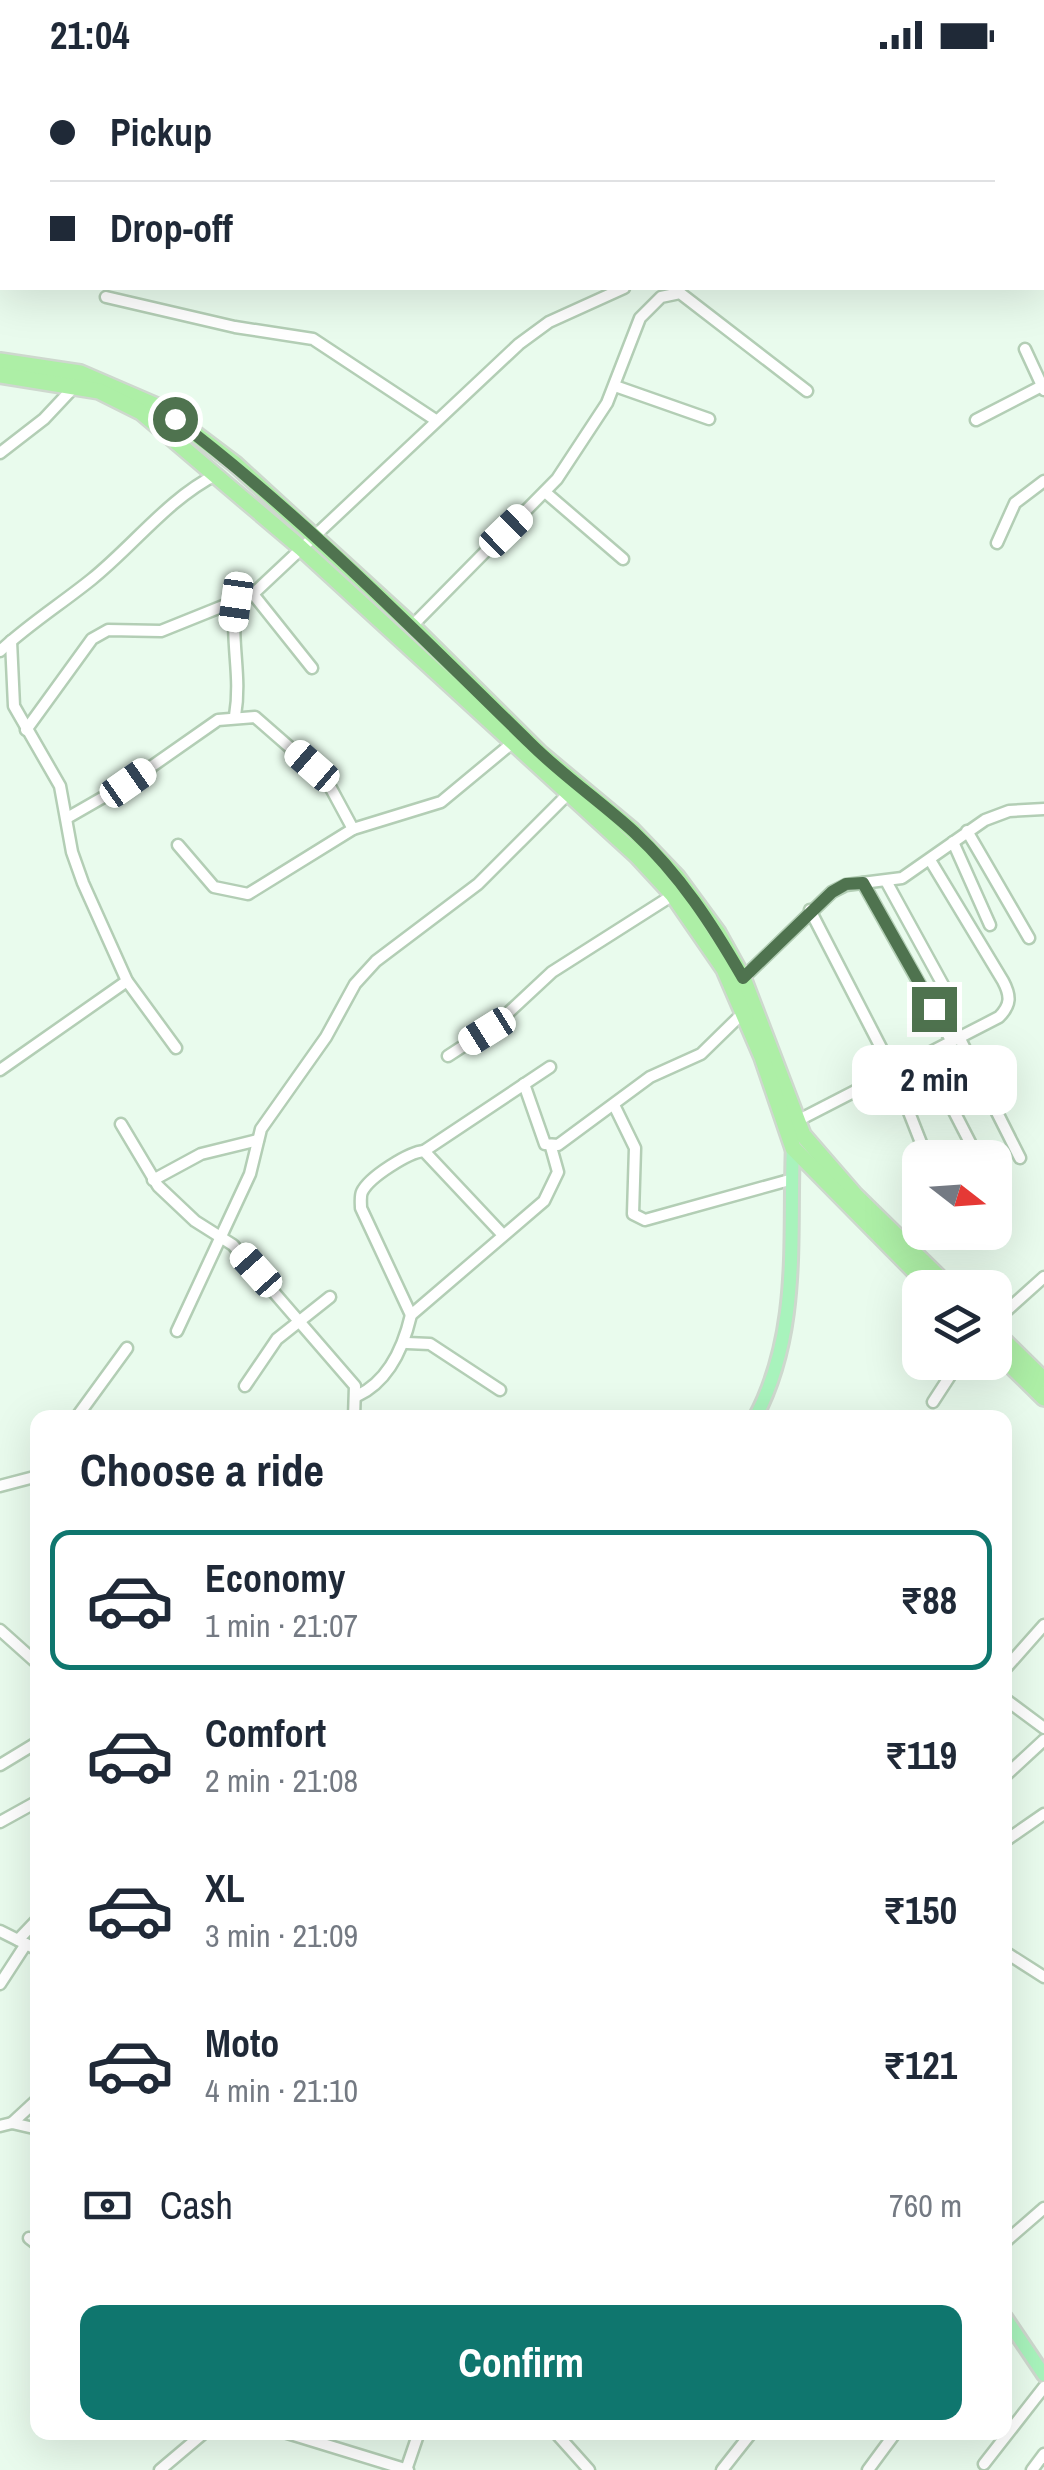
<!DOCTYPE html>
<meta charset="utf-8">
<style>
body{margin:0;font-family:"Archivo Narrow",sans-serif;background:#f2f2f3;color:#1f2937;height:100vh;display:flex;flex-direction:column;font-size:38px;white-space:nowrap}
*{box-sizing:border-box;margin:0}
p{font-size:32px;color:#747a83}
.icon{flex:none;width:55px;height:55px;fill:none;stroke:currentColor;stroke-width:2;stroke-linecap:round;stroke-linejoin:round}
.map{position:relative;flex:1;overflow:hidden}
.drawer{position:absolute;left:30px;top:1340px;width:982px;height:1030px;display:flex;flex-direction:column;background:#fff;border-radius:20px;box-shadow:0 10px 40px #0002}
.drawer>*{flex:none}
.banner{position:absolute;left:0px;top:0px;width:1045px;height:220px;box-shadow:0 10px 40px #0002;display:grid;align-content:center;height:220px;padding:0 50px;background:#fff}
.needle{width:65px;rotate:107deg}
.buttons{position:absolute;left:902px;top:1070px;display:grid;gap:20px}
.buttons a{display:grid;place-items:center;width:110px;height:110px;border-radius:20px;background:#fff;box-shadow:0 10px 40px #0002;font-size:50px}
.end{position:absolute;width:45px;height:45px;margin:-22px;border:12px solid #4f734f;background:#fff;box-shadow:0 0 0 5px #fff}
.from{border-radius:50%}
.bubble{position:absolute;height:70px;border-radius:20px;background:#fff;box-shadow:0 10px 40px #0002;font-size:32px;font-weight:700;line-height:70px;text-align:center}
.car{position:absolute;width:30px;height:60px;margin:-30px -15px;border-radius:12px;box-shadow:0 0 8px 2px #0007;background:linear-gradient(#fff 24%,#345 0 40%,#fff 0 76%,#345 0 86%,#fff 0)}
.banner b{display:flex;align-items:center;gap:35px;height:95px;font-size:38px}
.banner b+b{border-top:2px solid #e0e1e3}
.banner i{width:25px;height:25px;background:#1f2937}
ul{padding:0;list-style:none}
li{display:flex;align-items:center;gap:30px;height:140px;margin:0 20px 15px;padding:0 30px;border:5px solid transparent;border-radius:20px}
li div{flex:1}
li b{display:block;font-size:38px}
li em{font-style:normal;font-weight:700}
li.active{border-color:#0f766e}
li>.icon{width:90px;height:90px;stroke-width:1.5}
h2{padding:0 50px;font-size:45px;line-height:120px}
.pay{display:flex;align-items:center;gap:25px;height:110px;padding:0 50px;font-size:38px}
.pay p{margin-inline-start:auto}
.button{display:flex;gap:20px;margin-top:auto;padding:20px 50px}
.button a{flex:1;height:115px;border-radius:20px;background:#0f766e;color:#fff;font-size:40px;font-weight:700;line-height:115px;text-align:center}
.status{display:flex;justify-content:space-between;align-items:center;height:70px;padding:0 50px;background:#fff;direction:ltr}
.status svg{height:28px;fill:currentColor}
.map>svg:first-child{display:block}
.lines{fill:none;stroke-linecap:round;stroke-linejoin:round}
.minor-casing{stroke:#b3ceb5;stroke-width:15}
.major-casing{stroke:#ced8ce;stroke-width:18}
.highway-casing{stroke:#ced8ce;stroke-width:20}
.minor{stroke:#fff;stroke-width:10}
.major{stroke:#a8f3bc;stroke-width:12}
.highway{stroke:#adefa6;stroke-width:15}
.route{stroke:#4f734f;stroke-width:12}
</style>
<div class="status"><b>21:04</b><svg viewBox="0 0 49 12"><path d="M0 12V9h3v3zM5 12V6h3v6zM10 12V3h3v9zM15 12V0h3v12zM26 1h20v11H26zM47 4h2v5h-2z"/></svg></div>
<div class="map">
<svg width="1044" height="2400" viewBox="0 0 1044 2400">
<rect width="100%" height="100%" fill="#e9fbed"/>
<g class="lines">
<defs>
<g id="minor">
<path d="M 1042,170 L 1044,170"/>
<path d="M 106,227 L 235,257 L 313,269 L 434,349"/>
<path d="M 1025,279 L 1044,320"/>
<path d="M 615,316 L 709,349"/>
<path d="M 976,350 L 1042,316"/>
<path d="M 0,383 L 44,349 L 75,316"/>
<path d="M 545,422 L 623,489"/>
<path d="M 997,473 L 1015,433 L 1044,411"/>
<path d="M 253,524 L 312,598"/>
<path d="M 412,556 L 557,409 L 607,333 L 640,248 L 661,227 L 680,223 L 807,321"/>
<path d="M 11,571 L 14,636 L 60,716 L 72,782 L 83,813 L 127,911 L 176,978"/>
<path d="M 0,581 C 29,554 61,534 92,509 C 134,475 168,429 217,404"/>
<path d="M 235,646 C 242,605 230,573 236,532"/>
<path d="M 26,660 L 92,569 L 108,560 L 161,561 L 253,524 L 519,274 L 549,252 L 624,218"/>
<path d="M 67,748 L 128,713 L 218,650 L 255,647 L 326,709 L 353,759"/>
<path d="M 967,761 L 1029,868"/>
<path d="M 953,772 L 990,855"/>
<path d="M 178,775 L 214,817 L 248,824 L 353,759 L 441,732 L 511,674"/>
<path d="M 886,811 L 954,935"/>
<path d="M 863,813 L 951,970"/>
<path d="M 810,840 L 892,999 L 927,1088"/>
<path d="M 741,910 L 832,822 L 846,815 L 902,808 L 985,750 L 1009,741 L 1044,739"/>
<path d="M 959,967 L 1020,1088"/>
<path d="M 924,983 L 978,1088"/>
<path d="M 448,986 L 494,956 L 552,902 L 673,825"/>
<path d="M 0,1000 L 127,911"/>
<path d="M 524,1014 L 545,1074 L 558,1075 L 650,1007 L 701,984 L 743,943"/>
<path d="M 614,1035 L 635,1078 L 633,1144 L 645,1150 L 793,1109"/>
<path d="M 795,1052 L 999,947 C 1011,935 1011,926 1003,911 L 930,790"/>
<path d="M 121,1054 L 158,1116 L 195,1151 L 233,1175 L 355,1316 L 354,1348"/>
<path d="M 424,1081 L 550,997"/>
<path d="M 153,1110 L 201,1084 L 258,1070"/>
<path d="M 411,1245 L 361,1138 C 361,1134 360,1126 362,1122 C 369,1107 409,1082 424,1081 L 503,1165"/>
<path d="M 995,1251 L 1044,1207"/>
<path d="M 177,1261 L 250,1104 L 261,1059 L 326,967 L 355,914 L 376,891 L 478,814 L 568,724"/>
<path d="M 407,1273 L 430,1274 L 500,1320"/>
<path d="M 245,1316 L 277,1269 L 330,1227"/>
<path d="M 357,1326 C 389,1311 404,1275 411,1245 L 544,1131 L 558,1102 L 551,1077"/>
<path d="M 933,1332 L 959,1292"/>
<path d="M 76,1348 L 127,1278"/>
<path d="M 0,1416 L 38,1406"/>
<path d="M 0,1560 L 38,1594"/>
<path d="M 1005,1599 L 1044,1555"/>
<path d="M 1005,1629 L 1044,1658"/>
<path d="M 0,1695 L 38,1672"/>
<path d="M 1005,1706 L 1044,1670"/>
<path d="M 0,1752 L 38,1731"/>
<path d="M 1005,1771 L 1044,1744"/>
<path d="M 0,1861 L 38,1880"/>
<path d="M 18,1870 L 38,1849"/>
<path d="M 1005,1882 L 1044,1907"/>
<path d="M 0,1914 L 26,1874"/>
<path d="M 12,2053 L 38,2029"/>
<path d="M 0,2056 L 12,2053 L 38,2059"/>
<path d="M 29,2168 L 38,2175"/>
<path d="M 1005,2172 L 1044,2138"/>
<path d="M 284,2362 L 408,2400"/>
<path d="M 555,2362 L 589,2400"/>
<path d="M 984,2394 L 1044,2317"/>
<path d="M 160,2400 L 205,2362"/>
<path d="M 406,2400 L 419,2362"/>
<path d="M 722,2400 L 752,2362"/>
<path d="M 868,2400 L 896,2362"/>
<path d="M 1032,2400 L 1044,2384"/>
</g>
<g id="major">
<path d="M 755,1348 C 801,1261 789,1168 793,1074"/>
<path d="M 1005,2247 L 1044,2305"/>
</g>
<g id="highway">
<path d="M 0,291 L 80,303 L 161,338 L 235,394 L 412,556 L 541,684 L 632,760 L 677,807 L 718,863 L 743,908 L 803,1065 L 855,1125 L 950,1218"/>
<path d="M 0,305 L 99,321 L 141,342 L 301,478 L 637,786 L 673,825 L 724,899 L 762,987 L 793,1078 L 931,1218"/>
<path d="M 995,1262 L 1044,1310"/>
<path d="M 995,1280 L 1044,1328"/>
</g>
</defs>
<!-- minor casing -->
<use href="#minor" class="minor-casing"/>
<!-- major casing -->
<use href="#major" class="major-casing"/>
<!-- highway casing -->
<use href="#highway" class="highway-casing"/>
<!-- minor -->
<use href="#minor" class="minor"/>
<!-- major -->
<use href="#major" class="major"/>
<!-- highway -->
<use href="#highway" class="highway"/>
</g>
<g class="lines">
<!-- route -->
<path class="route" d="M 175,349 C 303,446 415,561 530,673 C 562,705 600,731 634,762 C 680,805 712,854 743,908 L 832,822 L 846,814 L 863,813 L 934,939"/>
</g>
</svg>
<div class="buttons">
<a><svg class="needle" viewBox="-14 -14 28 28"><path d="M0-13l5 13h-10z" fill="#e53935"/><path d="M0 13l5-13h-10z" fill="#747a83"/></svg></a>
<a><svg class="icon" aria-label="layers" viewBox="0 0 24 24"><path d="M12 4l9 5-9 5-9-5zM3 14l9 5 9-5"/></svg></a>
</div>
<i class="end from" style="left:175px;top:349px"></i>
<i class="end" style="left:934px;top:939px"></i>
<div class="bubble" style="left:852px;top:975px;width:165px">2 min</div>
<i class="car" style="left:506px;top:461px;rotate:46deg"></i>
<i class="car" style="left:236px;top:532px;rotate:188deg"></i>
<i class="car" style="left:312px;top:696px;rotate:311deg"></i>
<i class="car" style="left:128px;top:713px;rotate:55deg"></i>
<i class="car" style="left:487px;top:961px;rotate:238deg"></i>
<i class="car" style="left:256px;top:1200px;rotate:318deg"></i>
<div class="banner">
<b><i class="from"></i>Pickup</b>
<b><i></i>Drop-off</b>
</div>
<section class="drawer">
<h2>Choose a ride</h2>
<ul>
<li class="active"><svg class="icon" aria-label="car" viewBox="0 0 24 24"><path d="M5 17H2v-5l4-1 3-4h7l3 4 3 1v5h-3M9 17h6M6 11h13"/><circle cx="7" cy="17" r="2"/><circle cx="17" cy="17" r="2"/></svg><div><b>Economy</b><p>1 min · 21:07</p></div><em>₹88</em></li>
<li><svg class="icon" aria-label="car" viewBox="0 0 24 24"><path d="M5 17H2v-5l4-1 3-4h7l3 4 3 1v5h-3M9 17h6M6 11h13"/><circle cx="7" cy="17" r="2"/><circle cx="17" cy="17" r="2"/></svg><div><b>Comfort</b><p>2 min · 21:08</p></div><em>₹119</em></li>
<li><svg class="icon" aria-label="car" viewBox="0 0 24 24"><path d="M5 17H2v-5l4-1 3-4h7l3 4 3 1v5h-3M9 17h6M6 11h13"/><circle cx="7" cy="17" r="2"/><circle cx="17" cy="17" r="2"/></svg><div><b>XL</b><p>3 min · 21:09</p></div><em>₹150</em></li>
<li><svg class="icon" aria-label="car" viewBox="0 0 24 24"><path d="M5 17H2v-5l4-1 3-4h7l3 4 3 1v5h-3M9 17h6M6 11h13"/><circle cx="7" cy="17" r="2"/><circle cx="17" cy="17" r="2"/></svg><div><b>Moto</b><p>4 min · 21:10</p></div><em>₹121</em></li>
</ul>
<div class="pay"><svg class="icon" aria-label="cash" viewBox="0 0 24 24"><path d="M3 7h18v10H3z"/><circle cx="12" cy="12" r="2"/></svg>Cash<p>760 m</p></div>
<div class="button"><a>Confirm</a></div>
</section>
</div>
